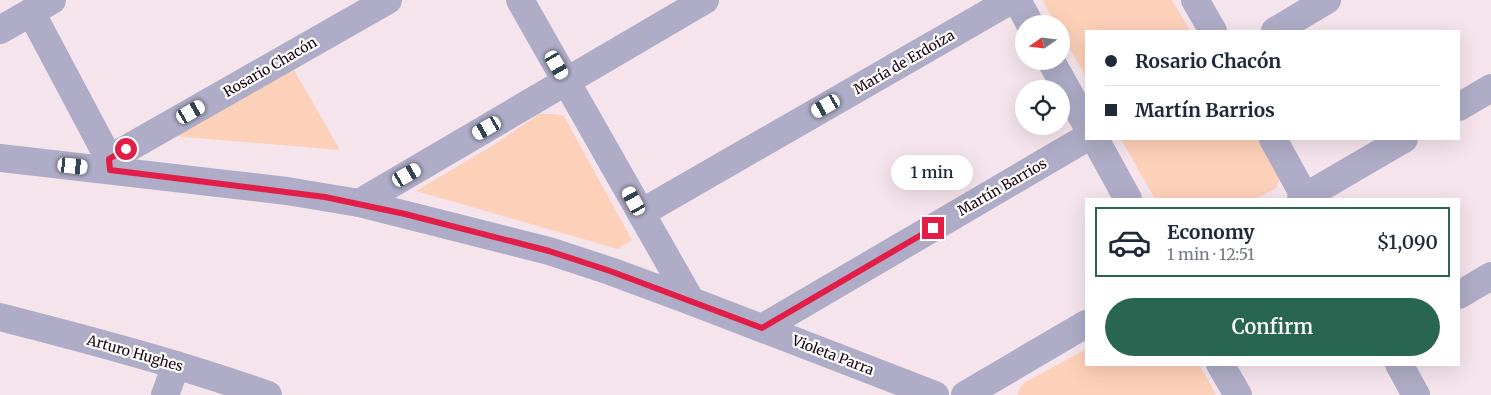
<!DOCTYPE html>
<meta charset="utf-8">
<style>
body{margin:0;font-family:Merriweather,serif;background:#f2f2f3;color:#1f2937;height:100vh;display:flex;flex-direction:column;font-size:19px;white-space:nowrap}
*{box-sizing:border-box;margin:0}
p{font-size:16px;color:#747a83}
.icon{flex:none;width:28px;height:28px;fill:none;stroke:currentColor;stroke-width:2;stroke-linecap:round;stroke-linejoin:round}
.map{position:relative;flex:1;overflow:hidden}
.panel{position:absolute;left:1085px;top:198px;width:375px;height:168px;display:flex;flex-direction:column;background:#fff;border-radius:0px;box-shadow:0 5px 20px #0002}
.panel>*{flex:none}
.hud{position:absolute;left:1085px;top:30px;width:375px;height:110px;border-radius:0px;box-shadow:0 5px 20px #0002;display:grid;align-content:center;height:110px;padding:0 20px;background:#fff}
.needle{width:32px;rotate:256deg}
.buttons{position:absolute;left:1015px;top:15px;display:grid;gap:10px}
.buttons a{display:grid;place-items:center;width:55px;height:55px;border-radius:50%;background:#fff;box-shadow:0 5px 20px #0002;font-size:25px}
.end{position:absolute;width:22px;height:22px;margin:-11px;border:6px solid #e11d48;background:#fff;box-shadow:0 0 0 2px #fff}
.from{border-radius:50%}
.bubble{position:absolute;height:35px;border-radius:18px;background:#fff;box-shadow:0 5px 20px #0002;font-size:16px;font-weight:600;line-height:35px;text-align:center}
.car{position:absolute;width:15px;height:30px;margin:-15px -8px;border-radius:6px;box-shadow:0 0 4px 1px #0007;background:linear-gradient(#fff 24%,#345 0 40%,#fff 0 76%,#345 0 86%,#fff 0)}
.hud b{display:flex;align-items:center;gap:18px;height:48px;font-size:19px}
.hud b+b{border-top:1px solid #e0e1e3}
.hud i{width:12px;height:12px;background:#1f2937}
ul{padding:9px 0 0;list-style:none}
li{display:flex;align-items:center;gap:15px;height:70px;margin:0 10px 8px;padding:0 10px;border:2px solid transparent;border-radius:0px}
li div{flex:1}
li b{display:block;font-size:19px}
li em{font-style:normal;font-weight:600}
li.selected{border-color:#296652}
li>.icon{width:45px;height:45px;stroke-width:1.5}
.primary-button{display:flex;gap:10px;margin-top:auto;padding:10px 20px}
.primary-button a{flex:1;height:58px;border-radius:30px;background:#296652;color:#fff;font-size:20px;font-weight:600;line-height:58px;text-align:center}
.map>svg:first-child{display:block}
.green{fill:#fdd0b9}
.lines{fill:none;stroke-linecap:round;stroke-linejoin:round}
.minor{stroke:#aeacc6;stroke-width:28}
.route{stroke:#e11d48;stroke-width:6}
.labels{text-anchor:middle;dominant-baseline:central;stroke-width:4.5;stroke-linejoin:round;paint-order:stroke}
.street-label{font-size:14px;fill:#1b0210;stroke:#fff}
</style>
<div class="map">
<svg width="1491" height="395" viewBox="0 0 1491 395">
<rect width="100%" height="100%" fill="#f5e4ec"/>
<!-- green -->
<g class="green">
<path d="M 1042,0 L 1172,0 L 1190,31 L 1086,31 L 1086,77 L 1061,33 L 1061,24 L 1056,24 Z"/>
<path d="M 294,70 L 340,150 L 172,136 Z"/>
<path d="M 539,114 L 552,114 L 564,116 L 632,240 L 618,249 L 416,191 L 495,144 Z"/>
<path d="M 1121,139 L 1267,139 L 1284,169 L 1276,188 L 1256,199 L 1155,199 Z"/>
<path d="M 1086,349 L 1086,364 L 1199,364 L 1216,395 L 1018,395 L 1018,391 L 1024,383 Z"/>
</g>
<g class="lines">
<!-- minor -->
<g class="minor">
<path d="M 520,0 L 691,301"/>
<path d="M 1017,0 L 1030,24"/>
<path d="M 1195,0 L 1213,31"/>
<path d="M 31,12 L 109,159"/>
<path d="M 0,30 L 52,0"/>
<path d="M 1275,31 L 1327,0"/>
<path d="M 1051,61 L 1086,124"/>
<path d="M 1459,107 L 1491,88"/>
<path d="M 1095,139 L 1128,199"/>
<path d="M 1273,139 L 1306,199"/>
<path d="M 0,158 L 287,191 L 359,203 L 549,251 L 610,271 L 691,301 L 935,395"/>
<path d="M 110,170 L 109,159 L 388,0"/>
<path d="M 1301,199 L 1404,139"/>
<path d="M 359,203 L 705,0"/>
<path d="M 641,213 L 1011,0"/>
<path d="M 1459,295 L 1491,276"/>
<path d="M 0,317 C 90,340 180,364 268,395"/>
<path d="M 762,328 L 1086,138"/>
<path d="M 1220,364 L 1238,395"/>
<path d="M 1399,364 L 1416,395"/>
<path d="M 165,395 L 176,365"/>
<path d="M 965,395 L 1086,324"/>
</g>
</g>
<g class="lines">
<!-- route -->
<path class="route" d="M 126,149 L 109,159 L 110,170 L 325,197 L 405,214 L 549,251 L 610,271 L 762,328 L 933,228"/>
</g>
<g class="labels">
<!-- street labels -->
<g class="street-label">
<text transform="translate(904 62) rotate(-30)">María de Erdoíza</text>
<text transform="translate(270 67) rotate(-30)">Rosario Chacón</text>
<text transform="translate(1002 187) rotate(-30)">Martín Barrios</text>
<text transform="translate(135 353) rotate(16)">Arturo Hughes</text>
<text transform="translate(833 355) rotate(21)">Violeta Parra</text>
</g>
</g>
</svg>
<div class="buttons">
<a><svg class="needle" viewBox="-14 -14 28 28"><path d="M0-13l5 13h-10z" fill="#e53935"/><path d="M0 13l5-13h-10z" fill="#747a83"/></svg></a>
<a><svg class="icon" aria-label="locate" viewBox="0 0 24 24"><circle cx="12" cy="12" r="6"/><path d="M12 2v4M12 18v4M2 12h4M18 12h4"/></svg></a>
</div>
<i class="end from" style="left:126px;top:149px"></i>
<i class="end" style="left:933px;top:228px"></i>
<div class="bubble" style="left:891px;top:155px;width:82px">1 min</div>
<i class="car" style="left:557px;top:65px;rotate:150deg"></i>
<i class="car" style="left:826px;top:106px;rotate:240deg"></i>
<i class="car" style="left:191px;top:112px;rotate:60deg"></i>
<i class="car" style="left:487px;top:128px;rotate:240deg"></i>
<i class="car" style="left:73px;top:166px;rotate:96deg"></i>
<i class="car" style="left:407px;top:175px;rotate:60deg"></i>
<i class="car" style="left:634px;top:201px;rotate:331deg"></i>
<div class="hud">
<b><i class="from"></i>Rosario Chacón</b>
<b><i></i>Martín Barrios</b>
</div>
<section class="panel">
<ul>
<li class="selected"><svg class="icon" aria-label="car" viewBox="0 0 24 24"><path d="M5 17H2v-5l4-1 3-4h7l3 4 3 1v5h-3M9 17h6M6 11h13"/><circle cx="7" cy="17" r="2"/><circle cx="17" cy="17" r="2"/></svg><div><b>Economy</b><p>1 min · 12:51</p></div><em>$1,090</em></li>
</ul>
<div class="primary-button"><a>Confirm</a></div>
</section>
</div>
